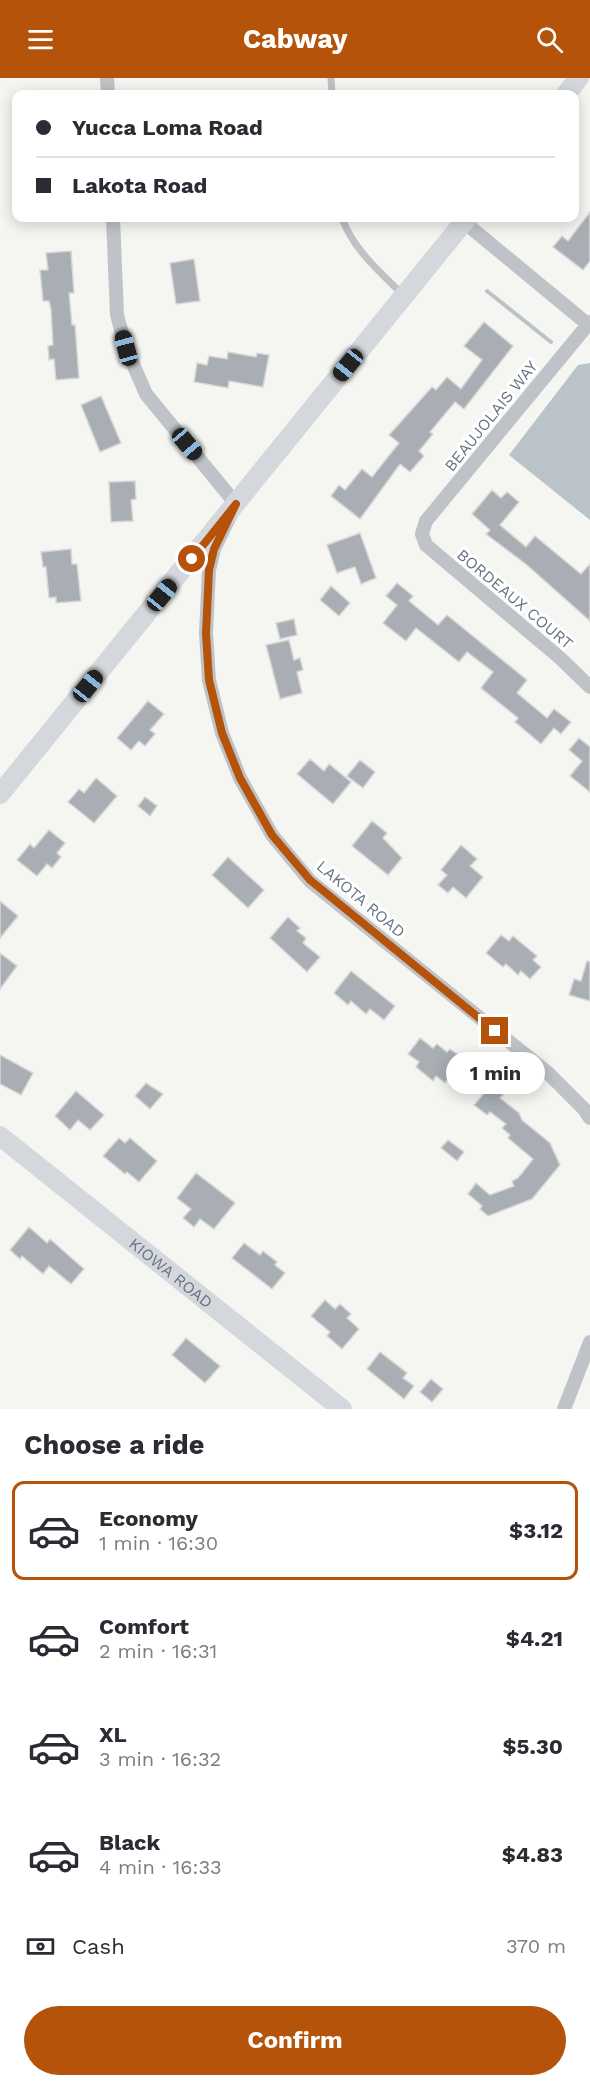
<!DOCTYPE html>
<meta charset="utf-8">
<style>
body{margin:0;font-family:"Work Sans",sans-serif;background:#f7f7f7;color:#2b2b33;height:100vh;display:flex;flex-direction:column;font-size:22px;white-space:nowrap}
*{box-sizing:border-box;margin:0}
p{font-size:20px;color:#7c7c81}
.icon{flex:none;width:33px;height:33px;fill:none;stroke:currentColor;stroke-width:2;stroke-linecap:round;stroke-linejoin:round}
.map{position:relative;height:1331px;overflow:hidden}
.details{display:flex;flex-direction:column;background:#fff;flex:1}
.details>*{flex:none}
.hud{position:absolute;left:12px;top:12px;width:567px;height:132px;border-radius:12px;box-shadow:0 3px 15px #0003;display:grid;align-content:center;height:132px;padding:0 24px;background:#fff}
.end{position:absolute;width:27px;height:27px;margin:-14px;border:8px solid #b45309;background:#fff;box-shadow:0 0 0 3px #fff}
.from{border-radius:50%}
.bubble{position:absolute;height:42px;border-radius:21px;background:#fff;box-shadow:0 3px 15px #0003;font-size:20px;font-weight:700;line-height:42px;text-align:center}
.car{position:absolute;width:18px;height:36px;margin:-18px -9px;border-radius:8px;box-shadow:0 0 4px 2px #0007;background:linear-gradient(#222 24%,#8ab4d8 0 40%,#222 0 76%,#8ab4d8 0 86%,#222 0)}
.hud b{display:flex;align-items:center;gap:21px;height:57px;font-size:22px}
.hud b+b{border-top:2px solid #e1e1e2}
.hud i{width:15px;height:15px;background:#2b2b33}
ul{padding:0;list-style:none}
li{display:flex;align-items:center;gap:18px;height:99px;margin:0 12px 9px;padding:0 12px;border:3px solid transparent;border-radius:12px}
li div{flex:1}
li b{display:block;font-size:22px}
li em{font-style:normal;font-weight:700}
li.on{border-color:#b45309}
li>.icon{width:54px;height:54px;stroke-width:1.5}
h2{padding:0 24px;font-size:27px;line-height:72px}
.pay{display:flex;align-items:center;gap:15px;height:66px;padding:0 24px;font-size:22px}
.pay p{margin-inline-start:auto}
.cta{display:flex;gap:12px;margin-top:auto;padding:12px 24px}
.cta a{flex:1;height:69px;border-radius:36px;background:#b45309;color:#fff;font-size:24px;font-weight:700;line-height:69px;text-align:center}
header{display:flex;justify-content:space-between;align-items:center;height:78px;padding:0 24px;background:#b45309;color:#fff;font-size:27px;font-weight:700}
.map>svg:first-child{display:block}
.water{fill:#b9c3c8}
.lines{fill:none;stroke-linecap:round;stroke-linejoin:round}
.stream{stroke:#b9c3c8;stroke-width:4}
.building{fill:#a8aeb4;stroke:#d7d7d5;stroke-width:1.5}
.lane{stroke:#bfc2c6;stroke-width:7}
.street{stroke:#bfc2c6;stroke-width:14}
.secondary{stroke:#d4d8dc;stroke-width:20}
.route{stroke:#b45309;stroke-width:8}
.labels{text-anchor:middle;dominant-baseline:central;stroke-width:6;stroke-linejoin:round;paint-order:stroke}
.street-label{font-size:16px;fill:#667482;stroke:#fff}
</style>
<header><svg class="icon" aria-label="menu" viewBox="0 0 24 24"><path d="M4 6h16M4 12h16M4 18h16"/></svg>Cabway<svg class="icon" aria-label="search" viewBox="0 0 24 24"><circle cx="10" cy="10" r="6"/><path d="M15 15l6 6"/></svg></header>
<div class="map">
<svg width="590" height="1331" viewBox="0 0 590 1331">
<rect width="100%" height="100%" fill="#f5f6f2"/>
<!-- water -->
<path class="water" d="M 590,285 L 590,442 L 509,377 L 578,287 Z"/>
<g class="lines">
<!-- stream -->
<path class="stream" d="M 487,213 L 551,264"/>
</g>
<!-- building -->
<g class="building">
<path d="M 590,134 L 590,183 L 583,192 L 553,169 L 562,158 L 568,163 Z"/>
<path d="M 71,173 L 74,215 L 69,215 L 72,247 L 75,247 L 79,300 L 56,302 L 54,281 L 49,282 L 48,268 L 53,267 L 51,231 L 49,223 L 43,223 L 40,192 L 48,192 L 46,175 Z"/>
<path d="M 194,181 L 200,223 L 176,226 L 170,185 Z"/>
<path d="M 484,244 L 513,268 L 464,331 L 455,324 L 430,354 L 433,356 L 419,373 L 424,378 L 410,394 L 400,386 L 360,441 L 331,418 L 339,407 L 345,412 L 362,391 L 372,399 L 399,365 L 389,357 L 432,309 L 436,312 L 447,299 L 461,311 L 482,282 L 464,268 Z"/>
<path d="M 228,274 L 256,279 L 257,275 L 269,277 L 263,309 L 229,303 L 228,310 L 194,304 L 197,285 L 207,287 L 209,278 L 227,281 Z"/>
<path d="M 101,318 L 121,365 L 100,374 L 81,327 Z"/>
<path d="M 135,403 L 136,421 L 131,422 L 133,443 L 111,444 L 109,404 Z"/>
<path d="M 492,412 L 501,420 L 507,414 L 519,424 L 500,447 L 526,469 L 535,458 L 581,496 L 590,486 L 590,543 L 527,487 L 486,456 L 490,452 L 472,436 Z"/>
<path d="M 360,455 L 376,500 L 361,506 L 355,489 L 337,495 L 327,467 Z"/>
<path d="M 71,471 L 72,486 L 77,486 L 81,523 L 56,525 L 56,519 L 49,520 L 46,489 L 43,489 L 41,474 Z"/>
<path d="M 397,505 L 413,518 L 409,523 L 438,547 L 447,537 L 527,602 L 517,615 L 547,640 L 554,631 L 571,644 L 561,656 L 554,650 L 541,666 L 515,644 L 518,640 L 481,610 L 493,594 L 471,577 L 467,574 L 459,584 L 416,550 L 406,563 L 383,545 L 397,527 L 386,518 Z"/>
<path d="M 331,508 L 350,525 L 339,538 L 320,522 Z"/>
<path d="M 294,541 L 297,557 L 280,561 L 276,545 Z"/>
<path d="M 289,562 L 294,582 L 300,580 L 303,592 L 297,594 L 302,615 L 280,621 L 266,567 Z"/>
<path d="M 148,623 L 164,636 L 150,652 L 155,656 L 145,668 L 139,663 L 131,672 L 117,660 Z"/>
<path d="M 579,660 L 590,669 L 590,714 L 570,698 L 582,683 L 569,672 Z"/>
<path d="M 310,681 L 324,693 L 329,686 L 351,704 L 333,726 L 297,696 Z"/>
<path d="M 360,682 L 375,694 L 363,710 L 347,698 Z"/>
<path d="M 96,700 L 117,718 L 94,745 L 68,724 L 79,711 L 84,715 Z"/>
<path d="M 145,719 L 157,728 L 150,738 L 138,728 Z"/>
<path d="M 372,743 L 387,755 L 383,760 L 402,780 L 388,797 L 352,768 Z"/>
<path d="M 49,752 L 65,765 L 57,775 L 61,779 L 52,790 L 47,786 L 37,798 L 17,782 L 30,766 L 34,770 Z"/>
<path d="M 461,767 L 477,781 L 470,788 L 483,799 L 466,820 L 453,809 L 448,815 L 438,807 L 447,797 L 441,792 Z"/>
<path d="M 228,779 L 264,812 L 248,830 L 212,797 Z"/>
<path d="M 0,823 L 18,838 L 0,860 Z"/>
<path d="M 288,839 L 300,850 L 297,853 L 306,860 L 303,865 L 320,879 L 307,894 L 270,860 Z"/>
<path d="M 501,857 L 509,863 L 513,858 L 537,878 L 533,882 L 541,889 L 530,901 L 521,893 L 518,897 L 506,886 L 503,889 L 486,875 Z"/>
<path d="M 0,875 L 17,888 L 0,911 Z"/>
<path d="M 587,883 L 590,884 L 590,923 L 569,917 L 574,901 L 581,903 Z"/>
<path d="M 351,893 L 395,928 L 384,942 L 370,931 L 366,936 L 351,923 L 348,927 L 334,915 Z"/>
<path d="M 420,960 L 433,970 L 437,966 L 447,974 L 450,971 L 468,984 L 457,998 L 453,994 L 445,1005 L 436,998 L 433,1003 L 416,989 L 419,984 L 408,976 Z"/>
<path d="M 0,977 L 33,995 L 21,1017 L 0,1006 Z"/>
<path d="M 146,1005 L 163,1016 L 150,1031 L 135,1018 Z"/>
<path d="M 491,1007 L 503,1017 L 500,1020 L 519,1035 L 522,1042 L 550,1065 L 560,1087 L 532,1121 L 488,1138 L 480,1131 L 482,1128 L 468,1116 L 476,1105 L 490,1117 L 514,1108 L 512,1103 L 518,1100 L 533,1081 L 508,1060 L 510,1057 L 502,1050 L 506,1046 L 490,1034 L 487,1037 L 474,1027 Z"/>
<path d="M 76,1013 L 104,1037 L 90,1052 L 78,1042 L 70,1052 L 55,1038 Z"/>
<path d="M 119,1060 L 125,1065 L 130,1060 L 157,1083 L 139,1104 L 127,1094 L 125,1096 L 103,1078 Z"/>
<path d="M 448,1062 L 464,1074 L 457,1083 L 441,1070 Z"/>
<path d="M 196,1095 L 235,1125 L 214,1151 L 200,1141 L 194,1149 L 183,1140 L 191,1131 L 177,1120 Z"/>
<path d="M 29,1149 L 47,1165 L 50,1161 L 84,1191 L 71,1206 L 49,1188 L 43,1196 L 22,1178 L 20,1181 L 10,1172 Z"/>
<path d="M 244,1165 L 260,1177 L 263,1173 L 277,1184 L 275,1187 L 285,1195 L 272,1211 L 232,1180 Z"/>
<path d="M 325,1222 L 335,1231 L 340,1226 L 351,1236 L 347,1240 L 359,1251 L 342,1271 L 327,1258 L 330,1254 L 311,1238 Z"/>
<path d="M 186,1260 L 220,1288 L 205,1305 L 172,1277 Z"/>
<path d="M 380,1274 L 407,1295 L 403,1300 L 414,1308 L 404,1321 L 367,1291 Z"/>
<path d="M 431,1301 L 443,1311 L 432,1324 L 420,1314 Z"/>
</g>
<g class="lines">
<!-- lane -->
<g class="lane">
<path d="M 331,0 L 332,16"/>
<path d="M 342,140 C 353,171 378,192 402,216"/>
</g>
<!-- street -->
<g class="street">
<path d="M 107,0 L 108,16"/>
<path d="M 113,140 L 117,237 L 126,270 L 146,316 L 236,426 L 214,471 L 209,492 L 206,555 L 209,602 L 222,655 L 240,700 L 272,757 L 310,803 L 548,995 L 584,1031 L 590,1040"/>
<path d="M 464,144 L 590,248"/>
<path d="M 590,244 L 426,443 L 422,456 L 426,467 L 560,580 L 590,609"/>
<path d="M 564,1331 L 590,1264"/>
</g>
<!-- secondary -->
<g class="secondary">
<path d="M 566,16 L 579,0"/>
<path d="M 0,716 L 467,140"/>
<path id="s1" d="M 0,1058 L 342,1331"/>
</g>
</g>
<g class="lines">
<!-- route -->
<path class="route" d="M 192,481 L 236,426 L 214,471 L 209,492 L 206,555 L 209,602 L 222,655 L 240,700 L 272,757 L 310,802 L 495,953"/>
</g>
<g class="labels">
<!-- street labels -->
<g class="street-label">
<text transform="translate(491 338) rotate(-51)">BEAUJOLAIS WAY</text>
<text transform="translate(515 521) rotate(40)">BORDEAUX COURT</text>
<text transform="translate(361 821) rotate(40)">LAKOTA ROAD</text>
<text stroke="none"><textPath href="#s1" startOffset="219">KIOWA ROAD</textPath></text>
</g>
</g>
</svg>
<i class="end from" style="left:192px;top:481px"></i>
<i class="end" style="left:495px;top:953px"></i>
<div class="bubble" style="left:446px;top:974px;width:99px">1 min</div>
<i class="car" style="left:126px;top:270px;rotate:345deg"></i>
<i class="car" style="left:348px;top:287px;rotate:219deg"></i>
<i class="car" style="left:187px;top:366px;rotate:140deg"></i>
<i class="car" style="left:162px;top:517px;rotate:39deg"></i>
<i class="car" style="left:88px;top:608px;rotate:39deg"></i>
<div class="hud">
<b><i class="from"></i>Yucca Loma Road</b>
<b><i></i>Lakota Road</b>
</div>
</div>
<section class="details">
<h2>Choose a ride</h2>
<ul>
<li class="on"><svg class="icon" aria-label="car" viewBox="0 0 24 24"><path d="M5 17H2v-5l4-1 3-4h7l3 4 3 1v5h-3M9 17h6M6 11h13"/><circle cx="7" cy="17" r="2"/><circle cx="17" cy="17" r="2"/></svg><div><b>Economy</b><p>1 min · 16:30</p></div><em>$3.12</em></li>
<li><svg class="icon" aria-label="car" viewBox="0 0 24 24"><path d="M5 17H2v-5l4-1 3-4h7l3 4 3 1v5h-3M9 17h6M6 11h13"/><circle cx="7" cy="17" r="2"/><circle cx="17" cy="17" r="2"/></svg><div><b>Comfort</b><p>2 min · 16:31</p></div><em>$4.21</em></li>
<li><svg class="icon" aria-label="car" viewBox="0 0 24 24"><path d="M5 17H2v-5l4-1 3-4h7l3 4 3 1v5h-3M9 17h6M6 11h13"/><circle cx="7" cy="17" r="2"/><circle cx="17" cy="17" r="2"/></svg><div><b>XL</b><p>3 min · 16:32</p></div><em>$5.30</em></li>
<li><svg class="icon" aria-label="car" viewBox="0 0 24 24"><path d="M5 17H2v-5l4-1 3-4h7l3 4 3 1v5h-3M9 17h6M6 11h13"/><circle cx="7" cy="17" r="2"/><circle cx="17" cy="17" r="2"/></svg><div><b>Black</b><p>4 min · 16:33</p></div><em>$4.83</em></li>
</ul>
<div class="pay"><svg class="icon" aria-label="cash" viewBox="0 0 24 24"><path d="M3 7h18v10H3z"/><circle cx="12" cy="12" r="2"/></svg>Cash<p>370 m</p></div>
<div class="cta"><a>Confirm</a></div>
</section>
